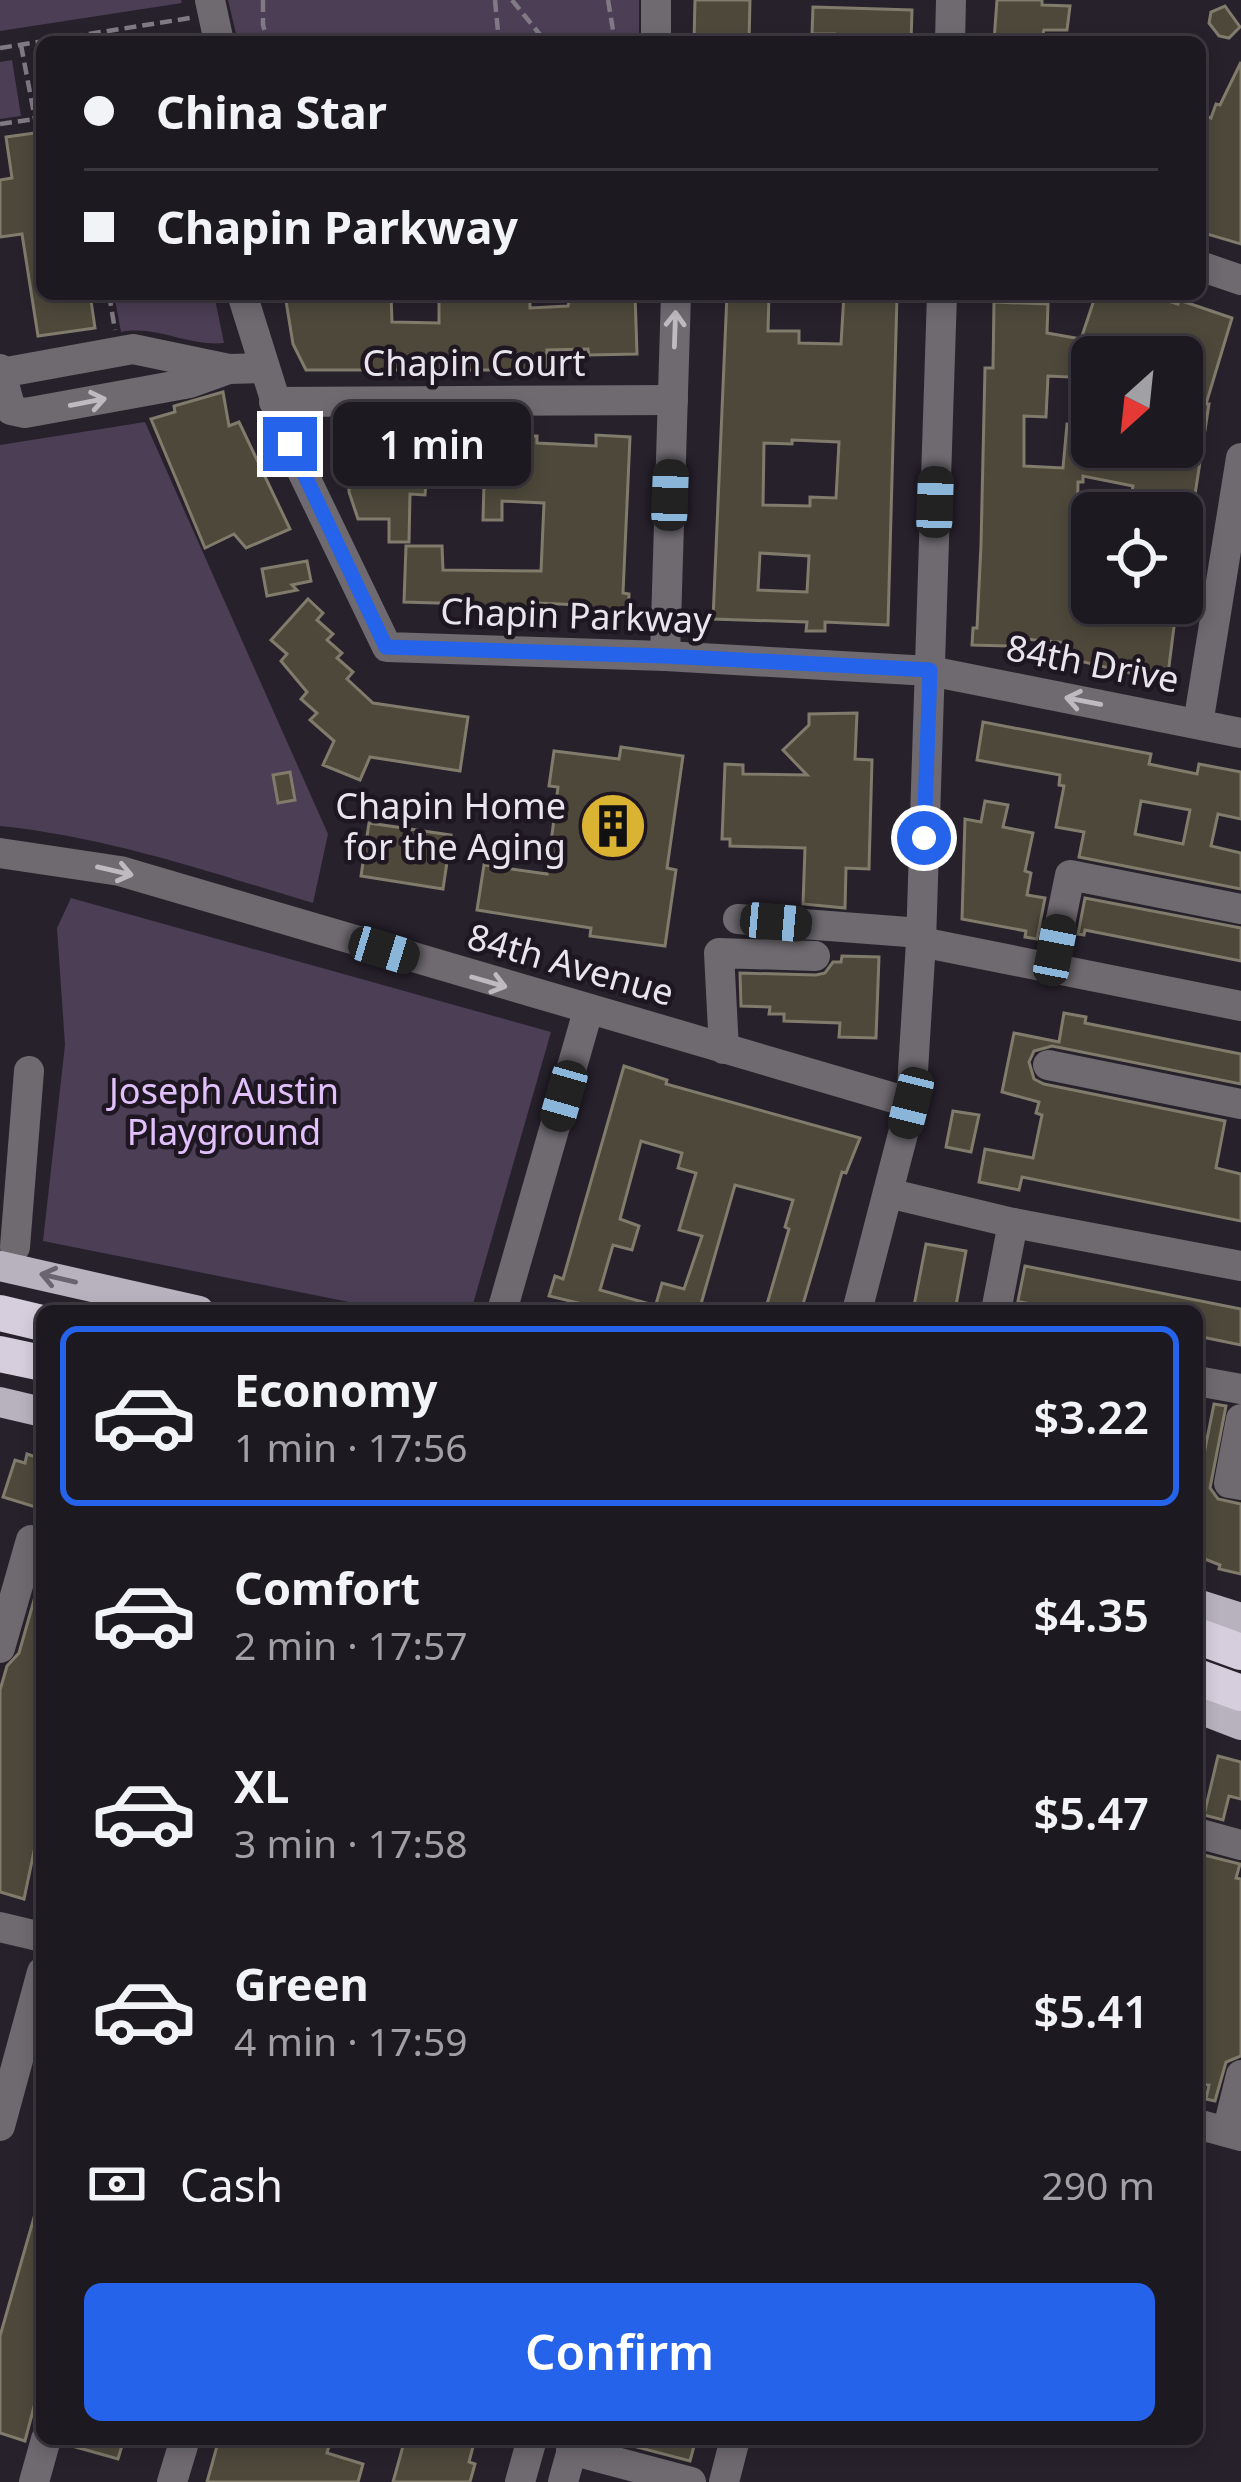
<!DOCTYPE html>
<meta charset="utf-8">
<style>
body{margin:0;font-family:"Noto Sans",sans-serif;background:#2a262e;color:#f1f3f6;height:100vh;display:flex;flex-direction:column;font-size:45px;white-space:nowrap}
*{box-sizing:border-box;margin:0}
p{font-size:39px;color:#a0a0a5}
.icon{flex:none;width:66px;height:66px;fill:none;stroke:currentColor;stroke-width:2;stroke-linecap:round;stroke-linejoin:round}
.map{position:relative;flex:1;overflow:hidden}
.sheet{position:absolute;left:36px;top:1305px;width:1167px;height:1140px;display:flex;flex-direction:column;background:#1d1921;border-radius:18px;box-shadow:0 6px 18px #0003,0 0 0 3px #3b383f}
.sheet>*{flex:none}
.banner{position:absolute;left:36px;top:36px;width:1170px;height:264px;border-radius:18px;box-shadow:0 6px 18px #0003,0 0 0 3px #3b383f;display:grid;align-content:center;height:264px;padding:0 48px;background:#1d1921}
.needle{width:78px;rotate:207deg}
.tools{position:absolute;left:1071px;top:336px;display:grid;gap:24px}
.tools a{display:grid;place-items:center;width:132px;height:132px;border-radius:18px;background:#1d1921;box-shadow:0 6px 18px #0003,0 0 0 3px #3b383f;font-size:60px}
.end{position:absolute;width:54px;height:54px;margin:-27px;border:15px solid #2563eb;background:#fff;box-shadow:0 0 0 6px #fff}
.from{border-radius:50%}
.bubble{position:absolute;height:84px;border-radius:18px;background:#1d1921;box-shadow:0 6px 18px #0003,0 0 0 3px #3b383f;font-size:39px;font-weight:600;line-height:84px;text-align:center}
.car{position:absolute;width:36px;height:72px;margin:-36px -18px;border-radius:15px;box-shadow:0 0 9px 3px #0007;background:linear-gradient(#222 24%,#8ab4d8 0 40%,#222 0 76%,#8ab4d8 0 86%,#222 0)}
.banner b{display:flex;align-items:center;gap:42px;height:114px;font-size:45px}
.banner b+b{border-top:3px solid #3b383f}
.banner i{width:30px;height:30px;background:#f1f3f6}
ul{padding:21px 0 0;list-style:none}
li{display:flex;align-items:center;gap:36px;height:180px;margin:0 24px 18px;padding:0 24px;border:6px solid transparent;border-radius:18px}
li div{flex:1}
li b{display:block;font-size:45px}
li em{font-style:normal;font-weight:600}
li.active{border-color:#2563eb}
li>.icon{width:108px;height:108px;stroke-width:1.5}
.pay{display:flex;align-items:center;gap:30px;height:132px;padding:0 48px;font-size:45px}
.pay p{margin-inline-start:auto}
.cta{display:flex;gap:24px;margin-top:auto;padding:24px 48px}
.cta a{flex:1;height:138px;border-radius:18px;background:#2563eb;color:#fff;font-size:48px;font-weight:600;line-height:138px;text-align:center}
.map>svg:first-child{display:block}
.green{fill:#4b3e55}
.building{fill:#4d483a;stroke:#807b6b;stroke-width:3;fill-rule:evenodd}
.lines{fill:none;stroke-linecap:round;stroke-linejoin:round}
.path{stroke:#7f7a84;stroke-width:4.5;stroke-dasharray:12 6;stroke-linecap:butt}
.minor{stroke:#6e6a70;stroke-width:30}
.major{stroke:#b8b1be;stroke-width:30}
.highway{stroke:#d6cedd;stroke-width:36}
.oneway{stroke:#bebac1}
.oneway2{stroke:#6b6470}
.route{stroke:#2563eb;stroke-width:15}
.labels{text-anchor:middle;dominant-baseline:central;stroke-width:9;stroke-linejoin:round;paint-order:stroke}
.street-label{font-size:36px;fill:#e9e5ed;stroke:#1e1722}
.poi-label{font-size:36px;fill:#e9e5ed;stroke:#1e1722;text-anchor:end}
.park-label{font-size:36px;fill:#e1c0fb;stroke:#1e1722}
</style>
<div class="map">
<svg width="1241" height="2482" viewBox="0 0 1241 2482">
<rect width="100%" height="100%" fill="#27212c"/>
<!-- green -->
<g class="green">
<path d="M 0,0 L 181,0 L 182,3 L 0,31 Z"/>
<path d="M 228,0 L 639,0 L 639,42 L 238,42 Z"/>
<path d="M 12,60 L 21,116 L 0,119 L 0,62 Z"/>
<path d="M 114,294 L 214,294 L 224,343 C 187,347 158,325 121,332 Z"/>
<path d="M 145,422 L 328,834 L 313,903 C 209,872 108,837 0,826 L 0,445 Z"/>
<path d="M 71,898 L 551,1032 L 471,1311 L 394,1311 L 43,1241 L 65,1045 L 57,928 Z"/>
</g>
<!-- building -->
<g class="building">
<path d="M 695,0 L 750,0 L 749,42 L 694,42 Z"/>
<path d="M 997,0 L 1042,0 L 1042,5 L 1070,6 L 1067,30 L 1044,30 L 1041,42 L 994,41 Z"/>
<path d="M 1225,6 L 1240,27 L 1229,38 L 1219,36 L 1209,23 L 1211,12 Z"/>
<path d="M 813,7 L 912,10 L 911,42 L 833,42 L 834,34 L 812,34 Z"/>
<path d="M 1241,62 L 1241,244 L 1200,232 L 1200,140 L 1208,117 L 1211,118 L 1216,104 L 1220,105 Z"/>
<path d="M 42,132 L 42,294 L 90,294 L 95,328 L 38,336 L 22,234 L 0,237 L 0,180 L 12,178 L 6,137 Z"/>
<path d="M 324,294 L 391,294 L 392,322 L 439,323 L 439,294 L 530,294 L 530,308 L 568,306 L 571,294 L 635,294 L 637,354 L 589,355 L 588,349 L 547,350 L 546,370 L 306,370 L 293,344 L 286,301 Z"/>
<path d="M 727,294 L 769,294 L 768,331 L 799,331 L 799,343 L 841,344 L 844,294 L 897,296 L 888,625 L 825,622 L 825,631 L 806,631 L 807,622 L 713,619 ZM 792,440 L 839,442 L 836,498 L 810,497 L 810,506 L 763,505 L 764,443 L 792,444 ZM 760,553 L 809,556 L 807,592 L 758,590 Z"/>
<path d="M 1096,294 L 1146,294 L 1178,304 L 1179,300 L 1232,318 L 1206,404 L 1209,404 L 1192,514 L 1130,502 L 1133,486 L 1083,476 L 1083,482 L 1078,482 L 1077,539 L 1092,541 L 1092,603 L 1177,603 L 1167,682 L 1067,658 L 1070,643 L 1012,638 L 1008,646 L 972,645 L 973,628 L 977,628 L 981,545 L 985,368 L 993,368 L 994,302 L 1048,304 L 1047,333 L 1081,339 ZM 1092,357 L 1196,357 L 1182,399 L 1182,447 L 1092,447 L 1092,425 L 1067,424 L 1063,468 L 1024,466 L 1024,416 L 1046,417 L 1048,376 L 1092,378 Z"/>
<path d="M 223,392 L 229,426 L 239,422 L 290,529 L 246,548 L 234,534 L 205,548 L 151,419 L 175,412 L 174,406 Z"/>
<path d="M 349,433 L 375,433 L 375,437 L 537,436 L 537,443 L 596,446 L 596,435 L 630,437 L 623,593 L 629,594 L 628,615 L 579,613 L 579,605 L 539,603 L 539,612 L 469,610 L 469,604 L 404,602 L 406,546 L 442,546 L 443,570 L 541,571 L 544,503 L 502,501 L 502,520 L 483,520 L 484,483 L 468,483 L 468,471 L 427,471 L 425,495 L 410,494 L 409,542 L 389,542 L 389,519 L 358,519 L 349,492 Z"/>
<path d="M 307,561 L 311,581 L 292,585 L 297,590 L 267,596 L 262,569 Z"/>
<path d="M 308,599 L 323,613 L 317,620 L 333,634 L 327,640 L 342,653 L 337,658 L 353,672 L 347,679 L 373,703 L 468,717 L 460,771 L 370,757 L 360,780 L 323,765 L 334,741 L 310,720 L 317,713 L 301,699 L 307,692 L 281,661 L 287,654 L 271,640 Z"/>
<path d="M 857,713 L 855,759 L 872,760 L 869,869 L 846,868 L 845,908 L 803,904 L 805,848 L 730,846 L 730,839 L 722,839 L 725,764 L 743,765 L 743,774 L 807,775 L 783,750 L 809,725 L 809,714 Z"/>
<path d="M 983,722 L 1151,754 L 1149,764 L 1197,774 L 1199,764 L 1241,772 L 1241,819 L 1218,814 L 1211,846 L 1241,853 L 1241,889 L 1079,857 L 1084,832 L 1056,827 L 1064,786 L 1059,785 L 1060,775 L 977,760 ZM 1141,801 L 1190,810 L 1183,844 L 1135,834 Z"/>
<path d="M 621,747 L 683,756 L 667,868 L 676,870 L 665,946 L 590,936 L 591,928 L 477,910 L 484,865 L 547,874 L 558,787 L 549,786 L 554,751 L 619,759 Z"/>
<path d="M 290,772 L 295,800 L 278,803 L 273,775 Z"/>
<path d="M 985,801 L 1008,805 L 1003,827 L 1033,833 L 1025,871 L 1031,873 L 1027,895 L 1045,898 L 1037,939 L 1025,937 L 1026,931 L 962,919 L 965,819 L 981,822 Z"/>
<path d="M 369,823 L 451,835 L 443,889 L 361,876 Z"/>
<path d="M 1085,898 L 1241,928 L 1241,961 L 1085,930 L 1084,935 L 1078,934 Z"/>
<path d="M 842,956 L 879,957 L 876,1038 L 839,1037 L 840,1023 L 784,1021 L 784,1014 L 769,1014 L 770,1007 L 741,1006 L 740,973 L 816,975 L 825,973 L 833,962 L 841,962 Z"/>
<path d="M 1064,1013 L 1086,1017 L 1085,1023 L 1241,1054 L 1241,1084 L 1052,1046 L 1034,1051 L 1029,1062 L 1034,1079 L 1044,1084 L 1225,1121 L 1216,1168 L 1241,1174 L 1241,1221 L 1022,1177 L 1019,1190 L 979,1182 L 985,1149 L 1033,1158 L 1042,1115 L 1036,1113 L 1039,1102 L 1002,1092 L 1014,1033 L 1059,1042 Z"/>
<path d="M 624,1066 L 667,1080 L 666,1084 L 860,1138 L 846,1173 L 842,1172 L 801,1311 L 765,1311 L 789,1229 L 785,1227 L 793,1200 L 735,1185 L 699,1311 L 656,1304 L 662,1283 L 684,1289 L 702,1236 L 679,1230 L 696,1173 L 678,1168 L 682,1153 L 641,1141 L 620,1219 L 639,1226 L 632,1250 L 613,1245 L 600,1290 L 653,1305 L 653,1311 L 611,1311 L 549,1296 L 555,1276 L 563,1279 Z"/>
<path d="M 953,1111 L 979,1115 L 971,1152 L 946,1147 Z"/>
<path d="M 926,1244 L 966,1251 L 955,1311 L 913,1311 Z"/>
<path d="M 1025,1266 L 1241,1309 L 1241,1345 L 1197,1336 L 1197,1311 L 1067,1311 L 1020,1302 L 1017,1306 Z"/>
<path d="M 1214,1404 L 1226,1406 L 1210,1488 L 1218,1499 L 1241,1504 L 1241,1574 L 1219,1569 L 1220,1565 L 1197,1556 L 1197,1489 Z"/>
<path d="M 27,1454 L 42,1459 L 42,1509 L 3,1497 L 15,1460 L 25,1463 Z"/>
<path d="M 42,1572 L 42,1813 L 24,1899 L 0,1892 L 0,1690 L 7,1666 L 19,1653 Z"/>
<path d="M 1218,1756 L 1241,1762 L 1241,1799 L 1229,1796 L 1223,1820 L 1204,1815 Z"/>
<path d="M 1204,1855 L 1240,1864 L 1236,1878 L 1241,1879 L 1241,2056 L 1226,2062 L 1215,2101 L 1206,2099 L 1209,2085 L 1197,2084 L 1197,1881 Z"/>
<path d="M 37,2207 L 42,2208 L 42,2376 L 25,2441 L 0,2433 L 0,2336 Z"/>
<path d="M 65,2439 L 124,2439 L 118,2459 L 65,2444 Z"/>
<path d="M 219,2439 L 255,2446 L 256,2439 L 331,2439 L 327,2453 L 363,2464 L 358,2482 L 207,2482 Z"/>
<path d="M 405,2439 L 475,2439 L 469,2462 L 475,2464 L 470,2482 L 393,2482 Z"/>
<path d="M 626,2439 L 696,2439 L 690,2461 L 625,2444 Z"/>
</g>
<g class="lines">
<!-- path -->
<g class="path">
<path d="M 263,0 L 263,25 L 268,42"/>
<path d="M 495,0 L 499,42"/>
<path d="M 512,0 L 546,42"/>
<path d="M 608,0 L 615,42"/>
<path d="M 21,45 L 35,119"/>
<path d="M 0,48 L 190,18"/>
<path d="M 0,124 L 42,118"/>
<path d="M 109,294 L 115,330"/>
</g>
<!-- minor -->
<g class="minor">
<path d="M 210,0 L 219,42"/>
<path d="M 656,42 L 656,0"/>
<path d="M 950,42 L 951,0"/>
<path d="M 1200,266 L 1241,280"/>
<path d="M 242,294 L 289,444 L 387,647 L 665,656 L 930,671 L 1241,733"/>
<path d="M 0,369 L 11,410 L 25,413 L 190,383 L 229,369"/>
<path d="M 1,373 L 133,349 L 229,369 L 264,368"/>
<path d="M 274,402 L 673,400"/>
<path d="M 665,656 L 676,294"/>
<path d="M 1198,724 L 1241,458"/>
<path d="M 0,853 L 120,871 L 911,1103"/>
<path d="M 738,919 L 921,933"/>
<path d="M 921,942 L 1241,1006"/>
<path d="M 1051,968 L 1070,875 L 1241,909"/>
<path d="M 724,1049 L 719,953 L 815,956"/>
<path d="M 1048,1065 L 1241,1104"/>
<path d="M 888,1193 L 1013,1223 L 1241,1266"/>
<path d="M 15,1247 L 29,1071"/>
<path d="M 502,1311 L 588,1011"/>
<path d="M 857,1311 L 911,1103 L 921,942 L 942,294"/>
<path d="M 996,1311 L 1013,1223"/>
<path d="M 1197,1381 L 1241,1389"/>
<path d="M 1241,1419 L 1229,1483 L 1241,1485"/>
<path d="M 0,1648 L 31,1540"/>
<path d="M 1197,1833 L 1241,1845"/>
<path d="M 0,1927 L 42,1937"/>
<path d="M 1197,2124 L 1241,2136"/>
<path d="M 0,2126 L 42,1972"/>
<path d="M 1227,2132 L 1241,2075"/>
<path d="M 571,2450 L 691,2482"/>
<path d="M 34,2482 L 46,2439"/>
<path d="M 172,2482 L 185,2439"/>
<path d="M 520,2482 L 532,2439"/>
<path d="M 563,2482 L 575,2439"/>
<path d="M 724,2482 L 735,2439"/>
</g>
<!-- major -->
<g class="major">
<path d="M 0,1266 L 199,1311"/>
<path d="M 0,1402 L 42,1412"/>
<path d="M 1197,1604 L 1241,1618"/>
<path d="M 1197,1708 L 1241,1725"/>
</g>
<!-- highway -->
<g class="highway">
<path d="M 0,1313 L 42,1323"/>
<path d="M 0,1354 L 42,1363"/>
<path d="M 1197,1636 L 1241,1652"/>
<path d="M 1197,1677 L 1241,1693"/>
</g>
</g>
<!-- one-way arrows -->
<defs><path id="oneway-shaft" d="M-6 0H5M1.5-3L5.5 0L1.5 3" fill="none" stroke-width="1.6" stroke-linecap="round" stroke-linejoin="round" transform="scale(3)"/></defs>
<g class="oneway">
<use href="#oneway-shaft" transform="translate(675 329) rotate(-88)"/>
<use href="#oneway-shaft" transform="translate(88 402) rotate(-11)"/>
<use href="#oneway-shaft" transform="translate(1083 701) rotate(-169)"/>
<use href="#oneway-shaft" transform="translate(115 871) rotate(13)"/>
<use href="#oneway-shaft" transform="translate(489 982) rotate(16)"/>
</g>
<use class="oneway2" href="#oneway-shaft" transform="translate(58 1278) rotate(-167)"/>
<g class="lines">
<!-- route -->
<path class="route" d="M 290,444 L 386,647 L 665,656 L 930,670 L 924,838"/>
</g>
<!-- icons -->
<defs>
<symbol id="building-disc" viewBox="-11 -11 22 22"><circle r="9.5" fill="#dab333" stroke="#1e1722"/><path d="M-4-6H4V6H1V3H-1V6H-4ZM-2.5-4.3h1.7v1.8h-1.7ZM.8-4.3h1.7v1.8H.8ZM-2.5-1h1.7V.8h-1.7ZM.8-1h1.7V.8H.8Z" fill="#111"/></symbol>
</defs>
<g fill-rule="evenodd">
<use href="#building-disc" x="575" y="788" width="76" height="76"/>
</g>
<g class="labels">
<!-- street labels -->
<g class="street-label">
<text x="474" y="362">Chapin Court</text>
<text transform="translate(576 615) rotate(2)">Chapin Parkway</text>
<text transform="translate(1093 663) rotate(11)">84th Drive</text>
<text transform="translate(571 964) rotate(16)">84th Avenue</text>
</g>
<!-- poi labels -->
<g class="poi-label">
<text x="566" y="805">Chapin Home<tspan x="566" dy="41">for the Aging</tspan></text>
</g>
<!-- park labels -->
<g class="park-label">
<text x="224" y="1090">Joseph Austin<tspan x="224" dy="41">Playground</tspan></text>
</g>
</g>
</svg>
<div class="tools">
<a><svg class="needle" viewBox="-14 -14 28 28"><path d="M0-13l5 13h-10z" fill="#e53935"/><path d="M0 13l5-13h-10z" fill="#a0a0a5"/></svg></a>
<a><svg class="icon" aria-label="locate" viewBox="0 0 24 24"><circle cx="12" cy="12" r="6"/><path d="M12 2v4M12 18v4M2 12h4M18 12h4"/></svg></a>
</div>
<i class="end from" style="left:924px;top:838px"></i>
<i class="end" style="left:290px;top:444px"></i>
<div class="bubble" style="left:333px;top:402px;width:198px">1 min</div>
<i class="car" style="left:670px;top:495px;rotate:2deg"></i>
<i class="car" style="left:935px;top:502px;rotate:2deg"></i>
<i class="car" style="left:776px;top:922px;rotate:95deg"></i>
<i class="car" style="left:384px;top:950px;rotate:107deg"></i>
<i class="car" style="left:1055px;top:950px;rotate:11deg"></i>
<i class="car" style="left:564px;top:1096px;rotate:196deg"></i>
<i class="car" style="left:911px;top:1103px;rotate:194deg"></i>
<div class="banner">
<b><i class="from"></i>China Star</b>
<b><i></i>Chapin Parkway</b>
</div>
<section class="sheet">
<ul>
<li class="active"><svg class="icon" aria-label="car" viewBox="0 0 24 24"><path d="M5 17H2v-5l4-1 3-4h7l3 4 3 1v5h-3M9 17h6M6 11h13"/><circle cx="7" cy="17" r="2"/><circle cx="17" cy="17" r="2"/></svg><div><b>Economy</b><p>1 min · 17:56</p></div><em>$3.22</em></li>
<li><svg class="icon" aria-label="car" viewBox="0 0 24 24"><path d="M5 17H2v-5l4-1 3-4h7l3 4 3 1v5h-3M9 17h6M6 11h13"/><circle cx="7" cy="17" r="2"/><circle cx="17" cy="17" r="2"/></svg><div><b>Comfort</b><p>2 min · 17:57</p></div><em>$4.35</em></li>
<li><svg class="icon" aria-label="car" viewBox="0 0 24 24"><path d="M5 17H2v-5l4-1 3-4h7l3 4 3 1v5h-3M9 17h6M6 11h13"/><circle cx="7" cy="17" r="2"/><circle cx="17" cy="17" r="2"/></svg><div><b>XL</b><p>3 min · 17:58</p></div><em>$5.47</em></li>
<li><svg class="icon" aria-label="car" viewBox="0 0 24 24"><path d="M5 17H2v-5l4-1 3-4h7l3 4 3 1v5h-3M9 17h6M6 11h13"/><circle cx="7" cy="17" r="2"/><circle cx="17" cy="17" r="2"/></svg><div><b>Green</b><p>4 min · 17:59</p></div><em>$5.41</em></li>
</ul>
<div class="pay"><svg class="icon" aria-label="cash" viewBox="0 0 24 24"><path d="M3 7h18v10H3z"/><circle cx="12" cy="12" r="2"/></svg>Cash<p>290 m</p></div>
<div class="cta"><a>Confirm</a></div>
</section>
</div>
